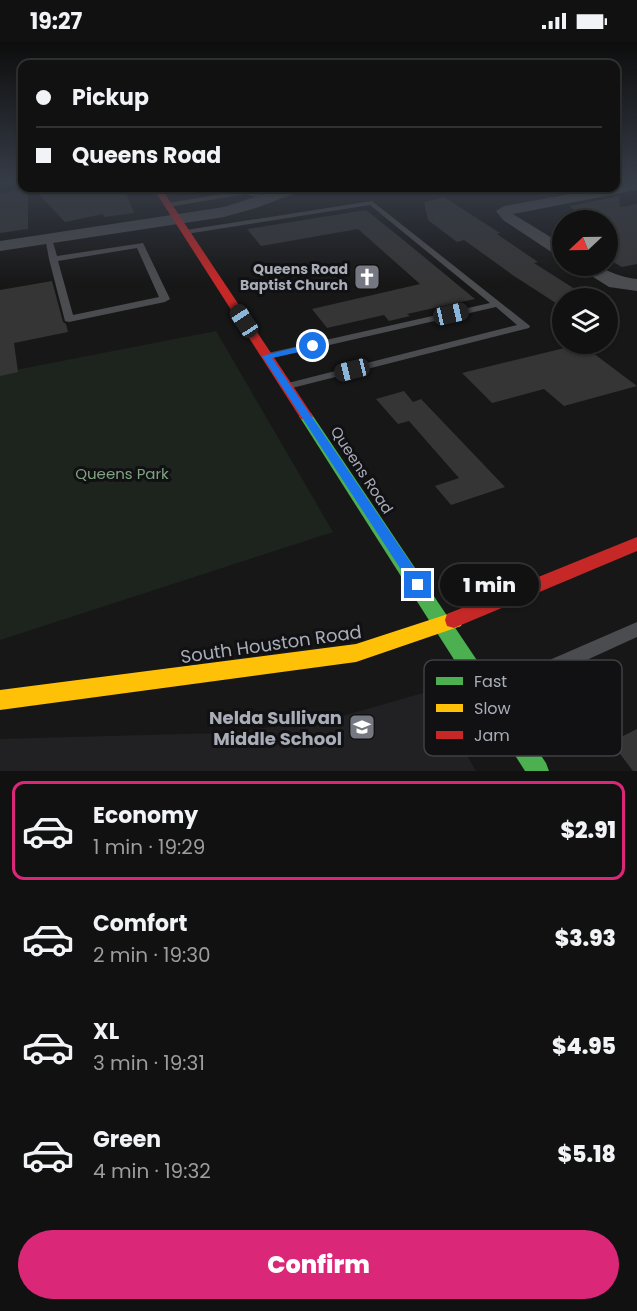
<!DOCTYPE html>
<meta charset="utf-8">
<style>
body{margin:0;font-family:Poppins,sans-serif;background:#1a1a1a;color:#f1f3f6;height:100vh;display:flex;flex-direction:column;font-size:22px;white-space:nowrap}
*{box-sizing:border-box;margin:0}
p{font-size:20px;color:#9c9d9f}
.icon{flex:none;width:33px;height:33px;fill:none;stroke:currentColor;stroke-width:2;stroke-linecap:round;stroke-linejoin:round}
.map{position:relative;height:729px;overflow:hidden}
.sheet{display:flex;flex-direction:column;background:#111;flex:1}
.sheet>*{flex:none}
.banner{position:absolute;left:18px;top:18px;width:602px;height:132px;border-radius:12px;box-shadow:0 2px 4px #0004,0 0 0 2px #303131;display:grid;align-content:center;height:132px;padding:0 18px;background:#111}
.needle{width:39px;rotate:248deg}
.buttons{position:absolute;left:552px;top:168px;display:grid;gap:12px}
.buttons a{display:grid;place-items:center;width:66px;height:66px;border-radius:50%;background:#111;box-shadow:0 2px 4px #0004,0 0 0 2px #303131;font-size:30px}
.end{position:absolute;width:27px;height:27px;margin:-14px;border:8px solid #1a73e8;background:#fff;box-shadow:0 0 0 3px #fff}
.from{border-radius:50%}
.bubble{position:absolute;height:42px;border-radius:21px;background:#111;box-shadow:0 2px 4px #0004,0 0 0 2px #303131;font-size:20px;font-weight:800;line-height:42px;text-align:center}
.car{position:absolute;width:18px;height:36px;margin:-18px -9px;border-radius:8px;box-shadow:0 0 4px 2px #0007;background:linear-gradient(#222 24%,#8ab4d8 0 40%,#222 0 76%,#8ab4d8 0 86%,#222 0)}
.banner b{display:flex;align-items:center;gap:21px;height:57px;font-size:22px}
.banner b+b{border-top:2px solid #303131}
.banner i{width:15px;height:15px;background:#f1f3f6}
ul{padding:10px 0 0;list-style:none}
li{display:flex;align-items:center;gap:18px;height:99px;margin:0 12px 9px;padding:0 6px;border:3px solid transparent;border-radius:12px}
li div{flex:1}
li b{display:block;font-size:22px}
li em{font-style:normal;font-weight:800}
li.current{border-color:#db2777}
li>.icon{width:54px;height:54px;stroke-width:1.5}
.button{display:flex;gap:12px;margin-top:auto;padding:12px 18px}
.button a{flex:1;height:69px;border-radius:36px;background:#db2777;color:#fff;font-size:24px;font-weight:800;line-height:69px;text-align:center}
.status{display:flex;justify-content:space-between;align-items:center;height:42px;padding:0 30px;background:#111;direction:ltr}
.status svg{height:16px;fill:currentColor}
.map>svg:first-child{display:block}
.built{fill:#212123}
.green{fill:#1d241e}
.building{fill:#353536}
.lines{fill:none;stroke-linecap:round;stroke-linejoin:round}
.lane{fill:#4b4c50;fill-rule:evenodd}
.street{fill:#4b4c50;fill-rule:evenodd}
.fast{fill:#4caf50;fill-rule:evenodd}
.slow{fill:#ffc107;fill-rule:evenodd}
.jam{fill:#c62828;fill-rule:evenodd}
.route{fill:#1a73e8}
.labels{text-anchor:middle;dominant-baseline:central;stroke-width:6;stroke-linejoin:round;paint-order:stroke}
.far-poi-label{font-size:14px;font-weight:bold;fill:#a8adb8;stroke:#111113;text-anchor:end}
.street-label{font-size:15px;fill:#a8adb8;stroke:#111113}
.park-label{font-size:15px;fill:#7fa381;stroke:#111113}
.near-street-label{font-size:18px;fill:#a8adb8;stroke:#111113}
.near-poi-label{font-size:18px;font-weight:bold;fill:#a8adb8;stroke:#111113;text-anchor:end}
.key{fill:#111113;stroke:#3e4045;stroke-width:1.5}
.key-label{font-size:16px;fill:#a8adb8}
</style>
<div class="status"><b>19:27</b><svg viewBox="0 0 49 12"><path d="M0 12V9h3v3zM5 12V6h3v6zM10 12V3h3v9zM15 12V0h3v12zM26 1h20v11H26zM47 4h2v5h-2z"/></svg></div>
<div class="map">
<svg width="637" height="729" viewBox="0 0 637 729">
<rect width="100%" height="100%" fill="#171717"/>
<!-- built -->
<path class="built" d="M 430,649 L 476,729 L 0,729 L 0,697 L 220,691 L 325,679 Z"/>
<!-- green -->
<path class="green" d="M 216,289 L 333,490 L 0,598 L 0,331 Z"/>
<!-- building -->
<g class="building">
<path d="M 33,146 L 124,146 L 134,171 L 104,175 L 103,172 L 65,180 Z"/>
<path d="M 539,146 L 594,146 L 552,153 Z"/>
<path d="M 28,147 L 28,187 L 0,191 L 0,151 Z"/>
<path d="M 619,154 L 620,165 L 637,162 L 637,222 L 622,225 L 608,217 L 608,178 L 590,178 L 569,164 Z"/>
<path d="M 444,155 L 500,191 L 497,192 L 538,220 L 534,221 L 589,256 L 562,256 L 562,265 L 514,234 L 464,198 L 457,200 L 428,178 L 424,160 Z"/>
<path d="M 366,168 L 401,196 L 475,257 L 407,272 L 410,274 L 389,279 L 384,273 L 327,286 L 312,267 L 420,242 L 358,187 L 261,204 L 247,187 Z"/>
<path d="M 52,239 L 63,280 L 66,282 L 68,290 L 14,301 L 18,330 L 0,334 L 0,248 Z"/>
<path d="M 581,302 L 637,344 L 564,364 L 544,347 L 492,361 L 462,331 Z"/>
<path d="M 404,349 L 413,360 L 421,357 L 505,445 L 451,463 L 435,444 L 459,436 L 409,379 L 398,382 L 376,357 Z"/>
<path d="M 637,687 L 637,729 L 633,729 L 611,700 Z"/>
</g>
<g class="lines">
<!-- lane -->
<g class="lane">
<path d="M 246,148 L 274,157 L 270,159 L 246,152 L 168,165 L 164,163 L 168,161 Z"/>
<path d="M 372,159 L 530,284 L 529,286 L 292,346 L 284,346 L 282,344 L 284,342 L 517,283 L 496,265 L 268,317 L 264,316 L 263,314 L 264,312 L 268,311 L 490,261 L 370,163 L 186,192 L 182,190 L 186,188 Z"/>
<path d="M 45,195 L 52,197 L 57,214 L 143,201 L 170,257 L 165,260 L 69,280 L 65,279 L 49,217 ZM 137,206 L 159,255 L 73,273 L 58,219 Z"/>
<path d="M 637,580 L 637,595 L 506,655 L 499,658 L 492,655 L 490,649 L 492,643 Z"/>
</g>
<!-- street -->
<g class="street">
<path d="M 637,140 L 637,148 L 513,172 L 562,202 L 562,214 L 556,213 L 503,178 L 496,169 L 504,164 Z"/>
<path d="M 284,146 L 303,146 L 301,149 L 256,166 L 224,175 L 0,209 L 0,199 L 224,165 Z"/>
<path d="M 576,224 C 602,221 612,235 637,237 L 637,249 L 609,245 Z"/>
</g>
<!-- fast -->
<path class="fast" d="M 306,370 L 311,371 L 546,721 L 549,729 L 525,729 L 299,374 Z"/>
<!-- slow -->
<path class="slow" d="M 454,570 L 461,572 L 463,578 L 461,584 L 356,620 L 0,668 L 0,648 L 356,602 Z"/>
<!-- jam -->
<g class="jam">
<path d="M 153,146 L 161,146 L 313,374 L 311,377 L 301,377 Z"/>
<path d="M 637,495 L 637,509 L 454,586 L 447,584 L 445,578 L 447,572 Z"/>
</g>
</g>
<!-- sky -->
<linearGradient id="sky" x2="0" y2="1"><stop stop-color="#0d0d0d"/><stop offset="0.58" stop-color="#363c47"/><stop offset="1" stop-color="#363c47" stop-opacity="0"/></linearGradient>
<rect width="637" height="241" fill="url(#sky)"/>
<!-- route -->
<path class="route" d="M 313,301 L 316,302 L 316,306 L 272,316 L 423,539 L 425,543 L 423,546 L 413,546 L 262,314 Z"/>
<!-- icons -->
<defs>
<symbol id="church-square" viewBox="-11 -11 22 22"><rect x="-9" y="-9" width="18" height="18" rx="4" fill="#757880" stroke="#111113"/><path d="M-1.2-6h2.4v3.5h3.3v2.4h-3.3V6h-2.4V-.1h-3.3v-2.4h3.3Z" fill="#fff"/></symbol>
<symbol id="school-square" viewBox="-11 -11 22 22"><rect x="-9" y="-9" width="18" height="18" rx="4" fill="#757880" stroke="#111113"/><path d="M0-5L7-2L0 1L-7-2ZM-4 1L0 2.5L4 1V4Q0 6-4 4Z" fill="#fff"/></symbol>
</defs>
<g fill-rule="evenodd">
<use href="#church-square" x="352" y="220" width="30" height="30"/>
<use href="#school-square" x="347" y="670" width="30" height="30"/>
</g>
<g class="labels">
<!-- far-poi labels -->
<g class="far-poi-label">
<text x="348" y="227">Queens Road<tspan x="348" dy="16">Baptist Church</tspan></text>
</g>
<!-- street labels -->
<g class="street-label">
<text transform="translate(362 428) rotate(57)">Queens Road</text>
</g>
<!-- park labels -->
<g class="park-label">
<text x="122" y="431">Queens Park</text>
</g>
<!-- near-street labels -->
<g class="near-street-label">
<text transform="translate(271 602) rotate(-8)">South Houston Road</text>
</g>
<!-- near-poi labels -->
<g class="near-poi-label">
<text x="342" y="675">Nelda Sullivan<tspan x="342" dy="21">Middle School</tspan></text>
</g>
</g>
<!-- legend -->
<rect x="424" y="618" width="198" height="96" rx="9" class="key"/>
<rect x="436" y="635" width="27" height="8" fill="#4caf50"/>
<rect x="436" y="662" width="27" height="8" fill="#ffc107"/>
<rect x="436" y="689" width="27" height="8" fill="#c62828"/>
<g class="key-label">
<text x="474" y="645">Fast</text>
<text x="474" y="672">Slow</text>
<text x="474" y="699">Jam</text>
</g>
</svg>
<div class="buttons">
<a><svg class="needle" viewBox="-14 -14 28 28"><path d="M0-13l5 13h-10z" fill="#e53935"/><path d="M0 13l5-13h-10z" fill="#9c9d9f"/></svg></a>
<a><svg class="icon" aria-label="layers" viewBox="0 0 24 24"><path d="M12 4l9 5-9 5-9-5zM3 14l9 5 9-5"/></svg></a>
</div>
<i class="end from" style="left:313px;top:304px"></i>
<i class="end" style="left:418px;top:543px"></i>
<div class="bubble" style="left:440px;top:522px;width:99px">1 min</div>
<i class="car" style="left:451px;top:272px;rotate:77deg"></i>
<i class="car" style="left:244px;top:279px;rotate:327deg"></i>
<i class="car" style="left:352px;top:328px;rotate:256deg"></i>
<div class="banner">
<b><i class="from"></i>Pickup</b>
<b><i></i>Queens Road</b>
</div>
</div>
<section class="sheet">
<ul>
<li class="current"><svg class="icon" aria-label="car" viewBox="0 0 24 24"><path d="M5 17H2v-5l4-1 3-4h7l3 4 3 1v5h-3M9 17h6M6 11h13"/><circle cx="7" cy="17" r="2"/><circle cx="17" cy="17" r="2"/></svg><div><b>Economy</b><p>1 min · 19:29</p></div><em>$2.91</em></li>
<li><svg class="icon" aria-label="car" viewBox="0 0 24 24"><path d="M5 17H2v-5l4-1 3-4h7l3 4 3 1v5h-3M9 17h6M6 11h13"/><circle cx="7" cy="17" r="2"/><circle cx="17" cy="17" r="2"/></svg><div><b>Comfort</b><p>2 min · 19:30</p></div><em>$3.93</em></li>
<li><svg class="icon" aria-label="car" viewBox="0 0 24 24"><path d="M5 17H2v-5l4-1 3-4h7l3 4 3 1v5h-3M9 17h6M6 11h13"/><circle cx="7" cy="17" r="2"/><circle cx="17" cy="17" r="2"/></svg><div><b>XL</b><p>3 min · 19:31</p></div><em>$4.95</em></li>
<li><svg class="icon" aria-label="car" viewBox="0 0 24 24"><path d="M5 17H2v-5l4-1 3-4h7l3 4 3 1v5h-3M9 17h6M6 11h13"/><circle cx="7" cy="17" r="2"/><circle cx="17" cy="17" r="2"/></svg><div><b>Green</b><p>4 min · 19:32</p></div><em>$5.18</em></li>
</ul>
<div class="button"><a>Confirm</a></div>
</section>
